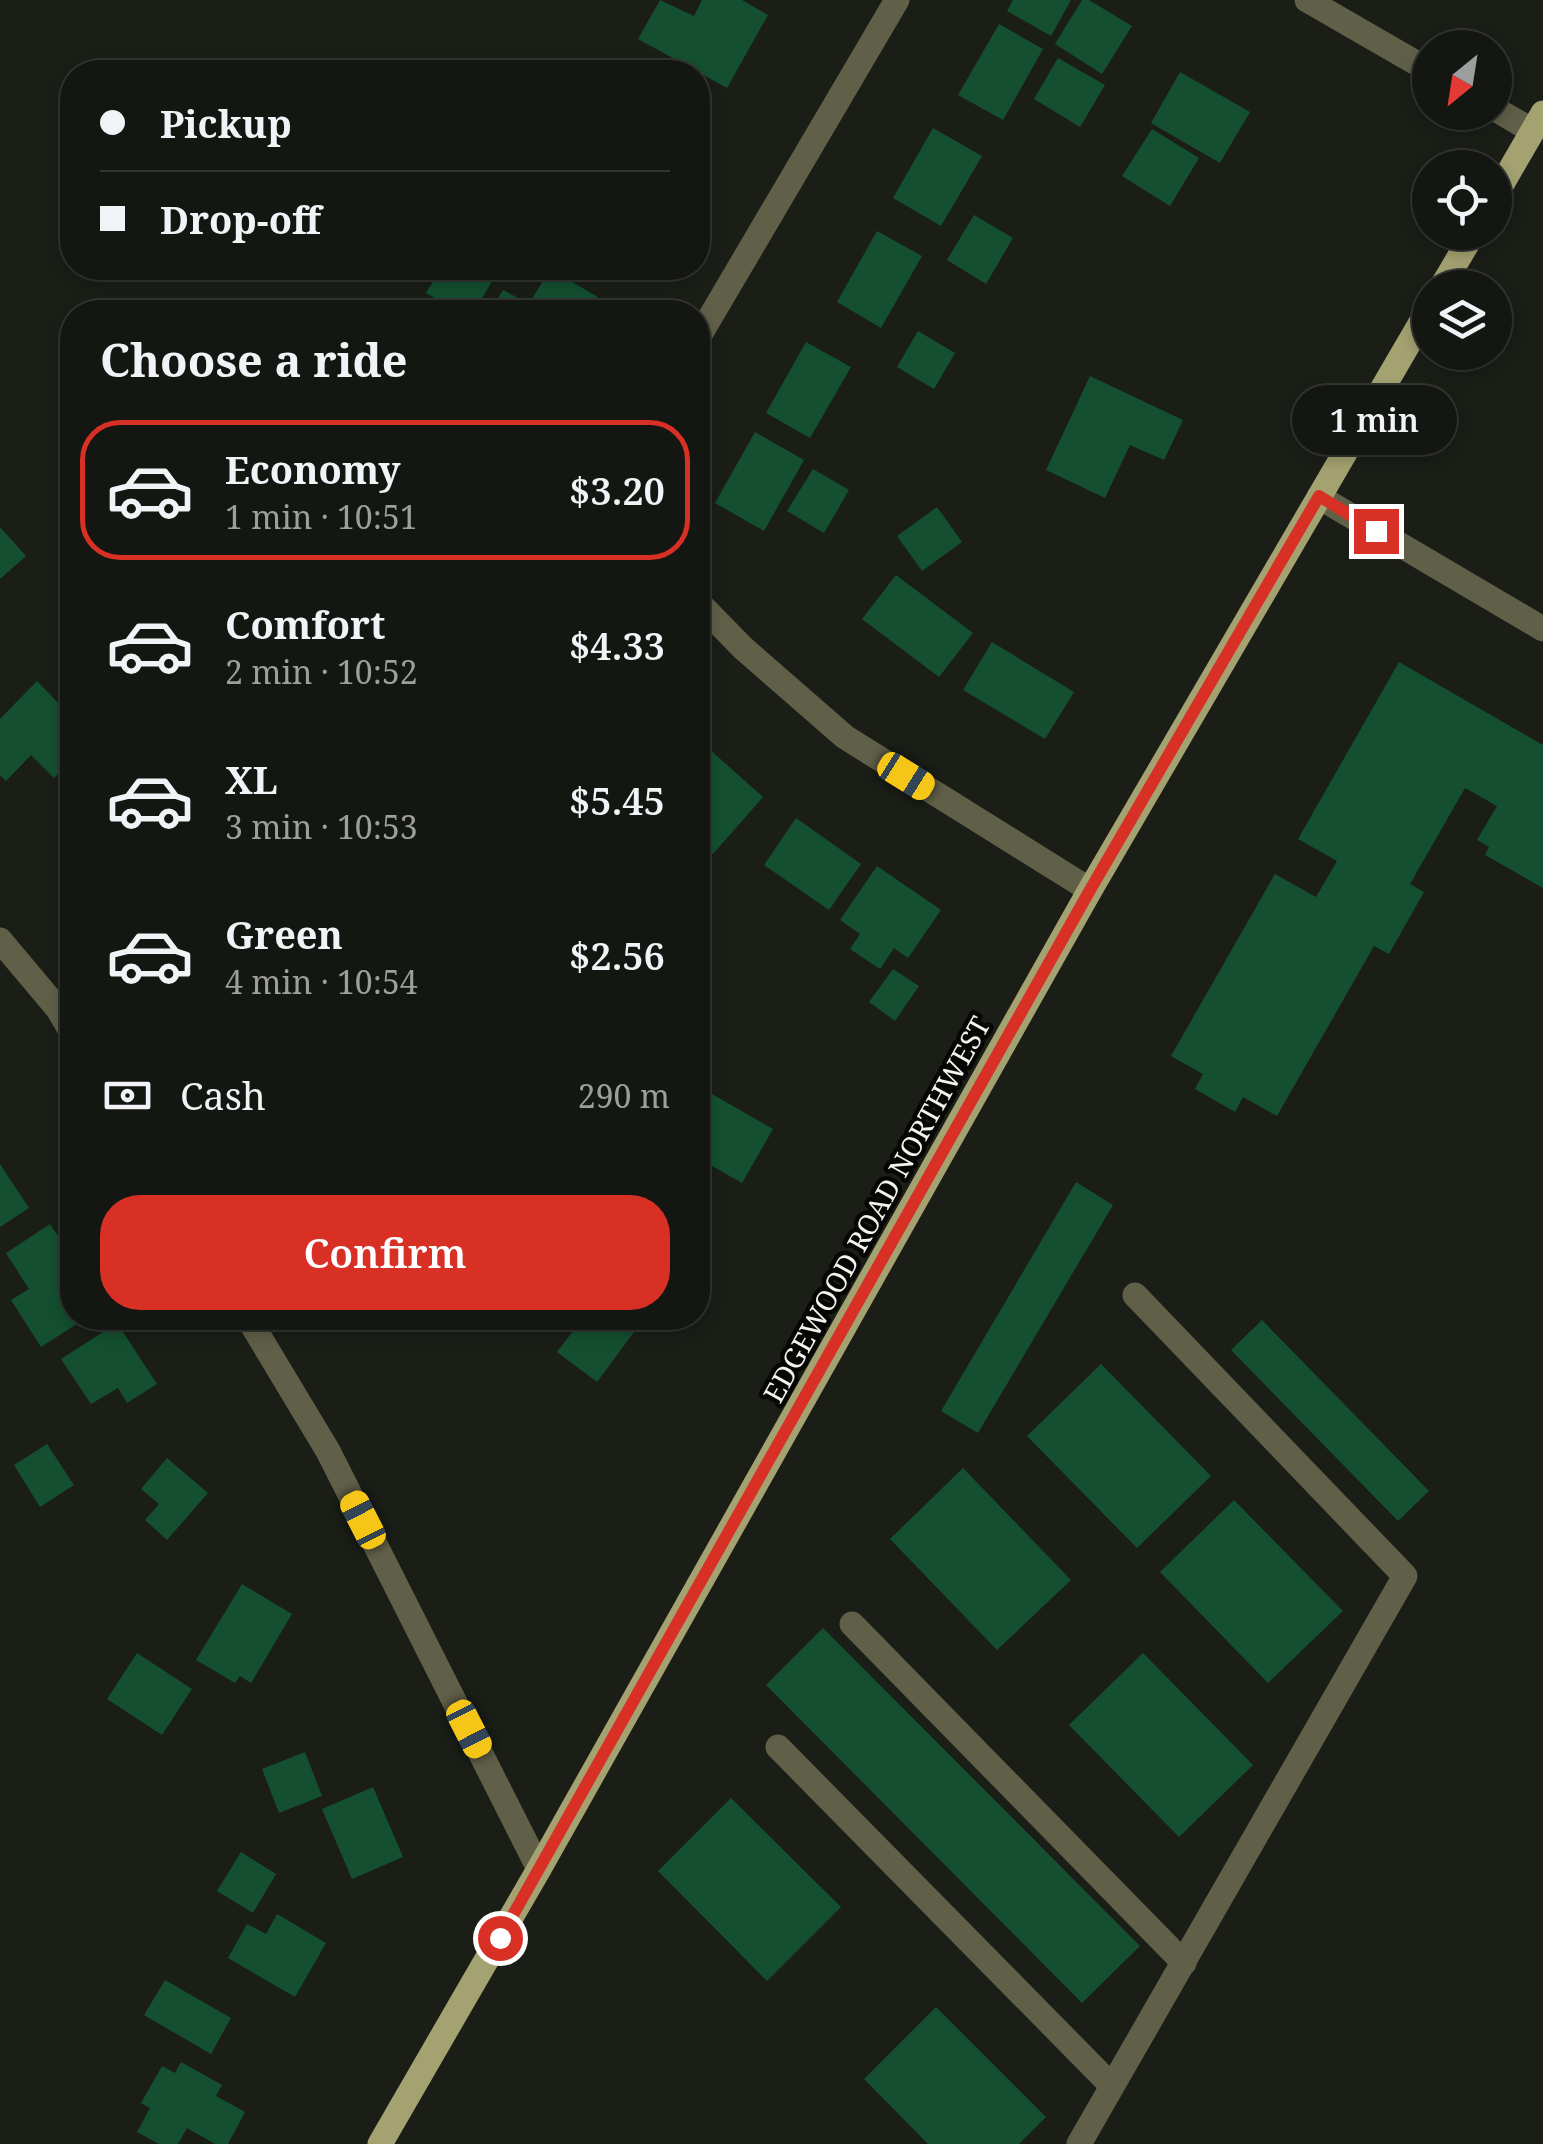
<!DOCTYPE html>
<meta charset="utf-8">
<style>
body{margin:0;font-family:"Noto Serif",serif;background:#21231f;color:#f1f3f6;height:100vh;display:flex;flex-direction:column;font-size:38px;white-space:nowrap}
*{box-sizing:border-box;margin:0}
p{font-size:32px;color:#9d9f9f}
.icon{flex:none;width:55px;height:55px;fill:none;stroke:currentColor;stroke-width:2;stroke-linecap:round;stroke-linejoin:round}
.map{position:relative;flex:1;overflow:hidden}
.details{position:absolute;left:60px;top:300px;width:650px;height:1030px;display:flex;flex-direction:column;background:#141611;border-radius:40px;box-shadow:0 5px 15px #0003,0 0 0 2px #333531}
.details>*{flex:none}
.hud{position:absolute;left:60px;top:60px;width:650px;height:220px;border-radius:40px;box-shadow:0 5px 15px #0003,0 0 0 2px #333531;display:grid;align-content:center;height:220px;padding:0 40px;background:#141611}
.needle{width:65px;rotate:210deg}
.fabs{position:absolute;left:1412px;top:30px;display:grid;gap:20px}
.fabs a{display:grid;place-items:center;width:100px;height:100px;border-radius:50%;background:#141611;box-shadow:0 5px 15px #0003,0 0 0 2px #333531;font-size:50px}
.end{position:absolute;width:45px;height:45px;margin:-22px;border:12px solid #d93025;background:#fff;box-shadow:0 0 0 5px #fff}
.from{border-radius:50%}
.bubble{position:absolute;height:70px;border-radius:35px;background:#141611;box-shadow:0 5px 15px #0003,0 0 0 2px #333531;font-size:32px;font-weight:600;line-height:70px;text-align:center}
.car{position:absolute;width:30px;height:60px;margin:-30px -15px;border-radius:12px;box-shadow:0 0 8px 2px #0007;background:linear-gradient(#f5c518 24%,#345 0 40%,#f5c518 0 76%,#345 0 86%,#f5c518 0)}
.hud b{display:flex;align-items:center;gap:35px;height:95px;font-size:38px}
.hud b+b{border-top:2px solid #333531}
.hud i{width:25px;height:25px;background:#f1f3f6}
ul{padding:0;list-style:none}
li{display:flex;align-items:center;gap:30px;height:140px;margin:0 20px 15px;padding:0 20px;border:5px solid transparent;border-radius:40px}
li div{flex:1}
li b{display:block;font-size:38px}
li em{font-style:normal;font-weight:600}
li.on{border-color:#d93025}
li>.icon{width:90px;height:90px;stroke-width:1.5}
h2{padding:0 40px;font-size:45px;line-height:120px}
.pay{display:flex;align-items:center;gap:25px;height:110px;padding:0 40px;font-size:38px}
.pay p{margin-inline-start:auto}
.cta{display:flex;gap:20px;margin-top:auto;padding:20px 40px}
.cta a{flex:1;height:115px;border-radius:40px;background:#d93025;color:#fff;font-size:40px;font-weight:600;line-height:115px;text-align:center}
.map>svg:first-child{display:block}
.building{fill:#144f31}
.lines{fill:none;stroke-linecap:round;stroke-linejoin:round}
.minor{stroke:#605f48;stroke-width:25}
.major{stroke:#a4a271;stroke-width:25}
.route{stroke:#d93025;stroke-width:12}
.labels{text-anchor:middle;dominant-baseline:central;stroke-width:9;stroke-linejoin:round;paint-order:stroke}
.street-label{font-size:28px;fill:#f2f4ef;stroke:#060705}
</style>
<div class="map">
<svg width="1543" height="2144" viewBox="0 0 1543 2144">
<rect width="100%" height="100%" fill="#1a1e17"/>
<!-- building -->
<g class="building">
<path d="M 660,0 L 694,16 L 702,0 L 742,0 L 768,15 L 727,88 L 638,39 Z"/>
<path d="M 1013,0 L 1071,0 L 1051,36 L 1007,11 Z"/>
<path d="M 1082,0 L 1089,0 L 1132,26 L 1102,74 L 1055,44 Z"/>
<path d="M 999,24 L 1043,49 L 1003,120 L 958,95 Z"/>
<path d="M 1058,58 L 1105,85 L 1080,127 L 1034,99 Z"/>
<path d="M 1180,72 L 1250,112 L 1220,163 L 1151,123 Z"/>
<path d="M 933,128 L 982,156 L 941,226 L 893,198 Z"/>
<path d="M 1152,129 L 1199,158 L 1170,206 L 1122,176 Z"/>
<path d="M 974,215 L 1013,238 L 986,284 L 947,260 Z"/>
<path d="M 877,231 L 922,256 L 881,328 L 837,302 Z"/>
<path d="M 441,268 L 479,268 L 495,276 L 474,312 L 460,312 L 426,293 Z"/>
<path d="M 550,269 L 598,297 L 589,312 L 490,312 L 503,290 L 529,304 Z"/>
<path d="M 918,331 L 955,353 L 934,389 L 897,367 Z"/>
<path d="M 806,342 L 851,367 L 810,438 L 766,413 Z"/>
<path d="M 1090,376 L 1183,420 L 1164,460 L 1130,445 L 1105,498 L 1046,470 Z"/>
<path d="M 755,432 L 804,460 L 764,531 L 715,503 Z"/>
<path d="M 813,469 L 849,490 L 824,533 L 787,511 Z"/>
<path d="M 937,507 L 962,542 L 922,571 L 897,536 Z"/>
<path d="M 0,527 L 26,556 L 0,579 Z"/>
<path d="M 896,575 L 973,633 L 939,677 L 862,619 Z"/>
<path d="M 992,642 L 1074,692 L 1045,739 L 963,690 Z"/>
<path d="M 1399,662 L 1543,745 L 1543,888 L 1485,855 L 1489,847 L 1477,840 L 1497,806 L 1465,788 L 1410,884 L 1424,892 L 1389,954 L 1374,946 L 1277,1116 L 1243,1097 L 1235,1112 L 1195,1089 L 1203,1074 L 1171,1056 L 1275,874 L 1316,897 L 1337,861 L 1298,839 Z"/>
<path d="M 37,681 L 72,717 L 72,760 L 54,778 L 31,755 L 6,781 L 0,775 L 0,719 Z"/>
<path d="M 698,739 L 763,797 L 713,854 L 698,840 L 700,816 L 698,814 Z"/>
<path d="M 796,818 L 861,864 L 829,910 L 764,865 Z"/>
<path d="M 877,866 L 941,910 L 908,958 L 894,948 L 880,969 L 850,949 L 860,934 L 840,920 Z"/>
<path d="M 893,969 L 919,986 L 895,1021 L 869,1002 Z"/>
<path d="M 698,1086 L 773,1129 L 742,1183 L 698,1158 Z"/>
<path d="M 0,1164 L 29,1208 L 0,1227 Z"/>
<path d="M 1076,1182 L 1113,1205 L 978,1433 L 941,1411 Z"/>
<path d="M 50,1224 L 72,1258 L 72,1318 L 86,1318 L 41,1347 L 11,1300 L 29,1289 L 6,1253 Z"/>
<path d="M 583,1318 L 629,1318 L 624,1325 L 634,1332 L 597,1382 L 557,1352 Z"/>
<path d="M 1262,1320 L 1429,1491 L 1398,1521 L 1231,1350 Z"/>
<path d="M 117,1323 L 157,1384 L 127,1403 L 118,1388 L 91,1404 L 61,1359 Z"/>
<path d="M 1101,1364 L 1211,1476 L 1137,1548 L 1027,1436 Z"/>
<path d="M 47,1444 L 74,1485 L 40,1507 L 14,1465 Z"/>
<path d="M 167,1458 L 208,1493 L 167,1540 L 145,1520 L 159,1504 L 141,1489 Z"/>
<path d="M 963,1468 L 1071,1580 L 997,1650 L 890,1539 Z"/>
<path d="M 1234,1500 L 1343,1611 L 1268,1683 L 1160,1572 Z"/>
<path d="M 242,1584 L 292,1614 L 251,1683 L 240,1676 L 235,1683 L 196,1660 Z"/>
<path d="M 823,1628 L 1140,1946 L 1082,2003 L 766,1685 Z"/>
<path d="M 137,1653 L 192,1689 L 162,1735 L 107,1699 Z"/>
<path d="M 1143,1653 L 1253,1765 L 1179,1837 L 1069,1725 Z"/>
<path d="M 305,1752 L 322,1796 L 279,1813 L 262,1769 Z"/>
<path d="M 373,1787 L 403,1857 L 352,1879 L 322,1809 Z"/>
<path d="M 731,1798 L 841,1907 L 767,1981 L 658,1871 Z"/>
<path d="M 241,1852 L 276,1874 L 253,1913 L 217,1891 Z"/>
<path d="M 277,1914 L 326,1943 L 295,1997 L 228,1958 L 247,1924 L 266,1934 Z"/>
<path d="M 165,1980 L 231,2018 L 211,2054 L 144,2015 Z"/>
<path d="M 936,2007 L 1046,2117 L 1019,2144 L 928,2144 L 864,2079 Z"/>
<path d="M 181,2062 L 222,2085 L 216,2096 L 245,2112 L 228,2144 L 215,2144 L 187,2128 L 178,2144 L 159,2144 L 137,2132 L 150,2108 L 141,2103 L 162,2066 L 175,2073 Z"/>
</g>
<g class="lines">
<!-- minor -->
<g class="minor">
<path d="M 1307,0 L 1430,71"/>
<path d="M 1495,109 L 1533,131"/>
<path d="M 698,338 L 897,0"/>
<path d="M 1319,497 L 1543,629"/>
<path d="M 698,602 L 743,648 L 845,737 L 1090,890"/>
<path d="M 0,940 L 58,1009 L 72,1033"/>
<path d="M 248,1318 L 328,1451 L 539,1869"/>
<path d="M 852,1624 L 1184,1963"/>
<path d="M 778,1747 L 1112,2086"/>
<path d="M 1079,2144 L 1405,1576 L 1135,1295"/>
</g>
<!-- major -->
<g class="major">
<path d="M 1495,196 L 1543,113"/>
<path d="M 1441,288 L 1474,232"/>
<path d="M 380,2144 L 539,1869 L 1090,890 L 1430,307"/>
</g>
</g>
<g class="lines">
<!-- route -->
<path class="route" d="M 500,1938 L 1090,890 L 1319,496 L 1376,531"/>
</g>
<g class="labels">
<!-- street labels -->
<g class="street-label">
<text transform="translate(876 1209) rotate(-61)">EDGEWOOD ROAD NORTHWEST</text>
</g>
</g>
</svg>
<div class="fabs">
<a><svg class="needle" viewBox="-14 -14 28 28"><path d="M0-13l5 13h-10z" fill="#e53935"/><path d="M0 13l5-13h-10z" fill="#9d9f9f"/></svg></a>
<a><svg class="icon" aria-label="locate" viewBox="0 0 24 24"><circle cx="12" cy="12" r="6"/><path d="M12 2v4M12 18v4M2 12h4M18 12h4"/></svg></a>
<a><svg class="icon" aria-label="layers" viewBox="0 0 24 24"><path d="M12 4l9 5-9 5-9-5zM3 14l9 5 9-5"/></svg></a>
</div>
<i class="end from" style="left:500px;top:1938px"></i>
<i class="end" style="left:1376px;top:531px"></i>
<div class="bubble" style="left:1292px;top:385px;width:165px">1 min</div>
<i class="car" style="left:906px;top:776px;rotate:122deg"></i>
<i class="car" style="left:363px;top:1520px;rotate:333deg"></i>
<i class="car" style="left:469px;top:1729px;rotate:153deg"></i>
<div class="hud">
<b><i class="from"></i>Pickup</b>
<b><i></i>Drop-off</b>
</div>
<section class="details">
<h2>Choose a ride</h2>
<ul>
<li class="on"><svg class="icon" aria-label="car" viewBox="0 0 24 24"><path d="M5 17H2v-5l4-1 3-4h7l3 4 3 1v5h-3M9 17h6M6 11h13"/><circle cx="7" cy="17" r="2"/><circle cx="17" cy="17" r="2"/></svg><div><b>Economy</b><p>1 min · 10:51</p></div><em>$3.20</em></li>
<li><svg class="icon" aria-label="car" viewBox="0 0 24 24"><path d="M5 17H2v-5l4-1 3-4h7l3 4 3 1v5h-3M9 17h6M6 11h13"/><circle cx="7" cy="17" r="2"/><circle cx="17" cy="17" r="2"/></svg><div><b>Comfort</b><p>2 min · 10:52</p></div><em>$4.33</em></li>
<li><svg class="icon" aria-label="car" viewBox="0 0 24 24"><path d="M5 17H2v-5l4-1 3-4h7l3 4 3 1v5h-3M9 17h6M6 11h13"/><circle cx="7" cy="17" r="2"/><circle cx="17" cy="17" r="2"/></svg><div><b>XL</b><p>3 min · 10:53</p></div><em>$5.45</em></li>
<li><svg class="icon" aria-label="car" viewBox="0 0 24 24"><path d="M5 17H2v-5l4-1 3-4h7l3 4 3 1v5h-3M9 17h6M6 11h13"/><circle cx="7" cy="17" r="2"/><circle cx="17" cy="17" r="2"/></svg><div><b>Green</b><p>4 min · 10:54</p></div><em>$2.56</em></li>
</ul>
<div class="pay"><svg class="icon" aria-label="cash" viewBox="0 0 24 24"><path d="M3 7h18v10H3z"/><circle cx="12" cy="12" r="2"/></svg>Cash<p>290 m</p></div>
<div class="cta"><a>Confirm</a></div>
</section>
</div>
